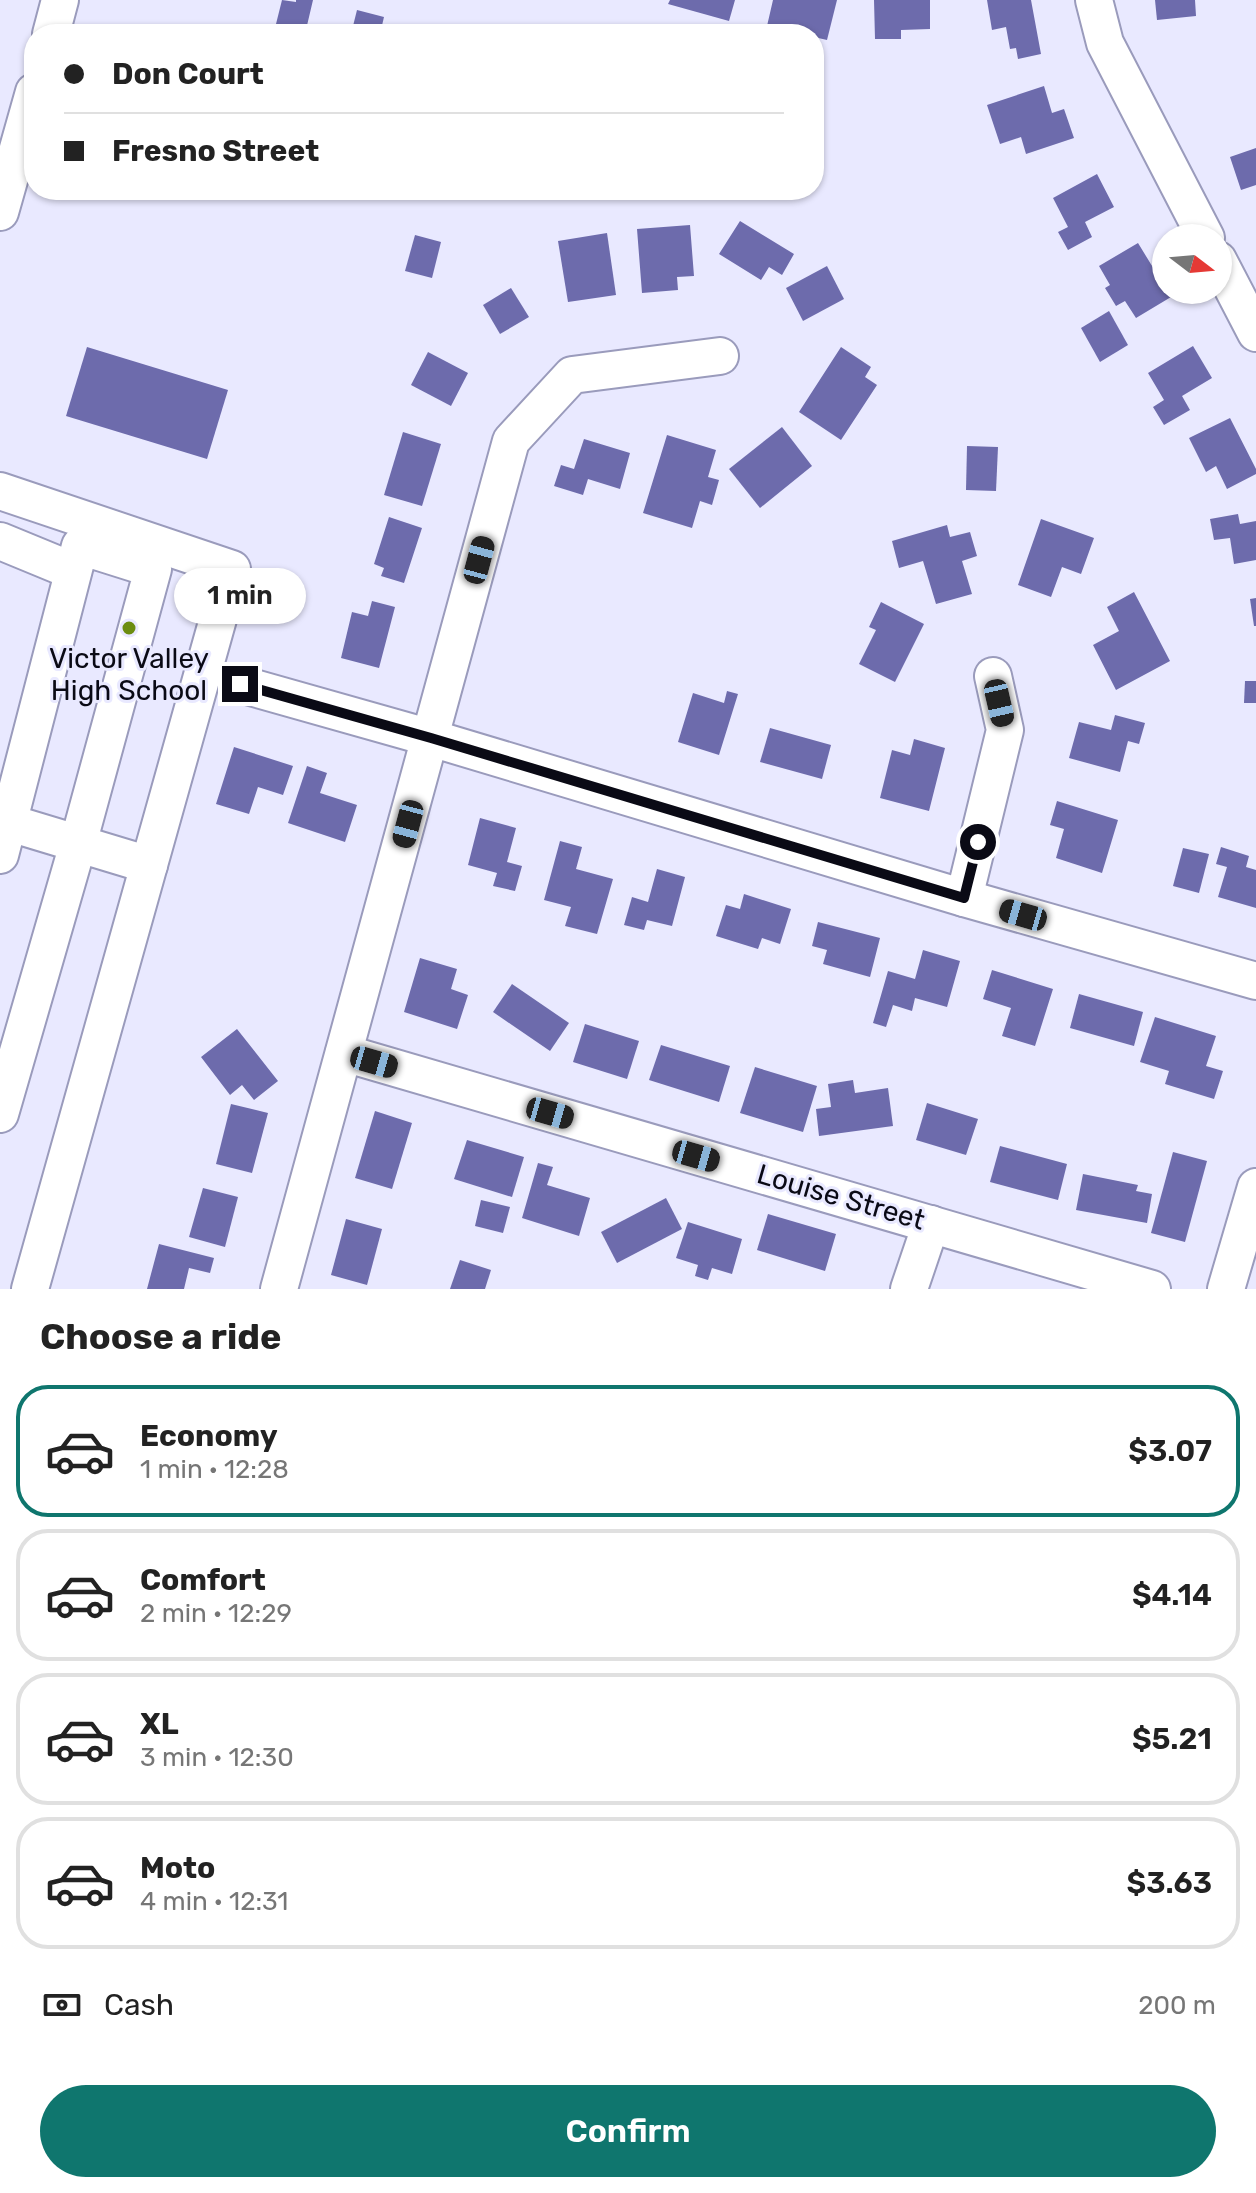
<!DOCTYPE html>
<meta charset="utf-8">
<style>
body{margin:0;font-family:Rubik,sans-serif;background:#f2f2f2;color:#222;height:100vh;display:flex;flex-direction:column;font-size:30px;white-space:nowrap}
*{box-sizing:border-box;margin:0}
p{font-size:26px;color:#767676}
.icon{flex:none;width:44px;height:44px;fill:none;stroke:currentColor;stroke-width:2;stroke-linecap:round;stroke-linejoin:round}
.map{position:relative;height:1289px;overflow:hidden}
.details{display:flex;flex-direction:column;background:#fff;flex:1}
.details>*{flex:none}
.top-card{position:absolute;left:24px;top:24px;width:800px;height:176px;border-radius:32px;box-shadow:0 2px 6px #0004;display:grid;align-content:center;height:176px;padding:0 40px;background:#fff}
.needle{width:52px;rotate:106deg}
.fabs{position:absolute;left:1152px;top:224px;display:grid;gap:16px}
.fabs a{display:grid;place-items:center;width:80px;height:80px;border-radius:50%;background:#fff;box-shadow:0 2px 6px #0004;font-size:40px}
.end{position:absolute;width:36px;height:36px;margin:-18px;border:10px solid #0a0a15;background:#fff;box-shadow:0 0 0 4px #fff}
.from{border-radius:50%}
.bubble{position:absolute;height:56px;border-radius:28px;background:#fff;box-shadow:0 2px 6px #0004;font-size:26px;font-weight:600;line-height:56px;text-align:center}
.car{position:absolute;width:24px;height:48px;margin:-24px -12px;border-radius:10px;box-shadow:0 0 6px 2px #0007;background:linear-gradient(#222 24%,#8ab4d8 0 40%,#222 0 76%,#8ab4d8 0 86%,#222 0)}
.top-card b{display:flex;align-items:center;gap:28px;height:76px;font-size:30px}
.top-card b+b{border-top:2px solid #e0e0e0}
.top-card i{width:20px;height:20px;background:#222}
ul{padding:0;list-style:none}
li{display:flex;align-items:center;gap:24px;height:132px;margin:0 16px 12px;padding:0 24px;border:4px solid #e0e0e0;border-radius:32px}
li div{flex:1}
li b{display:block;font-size:30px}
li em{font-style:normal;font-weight:600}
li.active{border-color:#0f766e}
li>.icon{width:72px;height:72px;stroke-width:1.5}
h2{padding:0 40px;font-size:36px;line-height:96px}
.pay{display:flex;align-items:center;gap:20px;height:88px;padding:0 40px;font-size:30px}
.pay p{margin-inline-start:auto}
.action{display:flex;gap:16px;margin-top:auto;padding:16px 40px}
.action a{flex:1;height:92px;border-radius:48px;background:#0f766e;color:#fff;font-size:32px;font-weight:600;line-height:92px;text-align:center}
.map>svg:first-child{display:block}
.building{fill:#6d6bac}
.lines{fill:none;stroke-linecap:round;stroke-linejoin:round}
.minor-casing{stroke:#9a9bbc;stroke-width:40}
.minor{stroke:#fff;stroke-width:36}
.route{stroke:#0a0a15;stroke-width:10}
.poi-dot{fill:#6c8d11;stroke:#e9e9ff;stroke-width:3}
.labels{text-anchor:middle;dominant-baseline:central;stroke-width:6;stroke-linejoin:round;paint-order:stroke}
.poi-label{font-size:28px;fill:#0a0a15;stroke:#e9e9ff}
.street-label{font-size:28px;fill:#0a0a15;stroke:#e9e9ff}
</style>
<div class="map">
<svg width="1256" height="1289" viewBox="0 0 1256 1289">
<rect width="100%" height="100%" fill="#e9e9ff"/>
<!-- building -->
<g class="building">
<path d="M 282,0 L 296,2 L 296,0 L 313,0 L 305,34 L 284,34 L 274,32 Z"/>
<path d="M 670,0 L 735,0 L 729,21 L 668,4 Z"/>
<path d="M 773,0 L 837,0 L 827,40 L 814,37 L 814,34 L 801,34 L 767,26 Z"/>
<path d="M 874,0 L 930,0 L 930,29 L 901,30 L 901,39 L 875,39 Z"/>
<path d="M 987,0 L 1031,0 L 1041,54 L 1018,59 L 1016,48 L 1010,49 L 1006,27 L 992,30 Z"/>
<path d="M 1155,0 L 1195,0 L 1196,16 L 1157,20 Z"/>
<path d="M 357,10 L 384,17 L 380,34 L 351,34 Z"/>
<path d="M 1044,86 L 1052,113 L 1064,109 L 1074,138 L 1026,154 L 1021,137 L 1000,144 L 987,105 Z"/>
<path d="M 1256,148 L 1256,185 L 1241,190 L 1230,157 Z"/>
<path d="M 1097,174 L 1114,207 L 1085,222 L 1092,237 L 1068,250 L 1058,232 L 1068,227 L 1053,198 Z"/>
<path d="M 740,221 L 794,254 L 782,275 L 769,267 L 761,280 L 719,254 Z"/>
<path d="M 690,225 L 694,276 L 677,277 L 678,290 L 642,293 L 637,229 Z"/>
<path d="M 607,233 L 616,295 L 568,302 L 558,241 Z"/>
<path d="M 415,235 L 441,242 L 432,278 L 405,271 Z"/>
<path d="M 1138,243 L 1171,297 L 1136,318 L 1125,301 L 1116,306 L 1105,288 L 1110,285 L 1099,266 Z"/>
<path d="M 827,266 L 844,299 L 803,321 L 786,288 Z"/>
<path d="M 511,288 L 529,317 L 500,334 L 483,305 Z"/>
<path d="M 1109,311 L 1128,345 L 1100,362 L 1081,328 Z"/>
<path d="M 1193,346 L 1212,378 L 1182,396 L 1190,410 L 1164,425 L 1153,407 L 1164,400 L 1148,373 Z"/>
<path d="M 87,347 L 228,390 L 207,459 L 66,416 Z"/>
<path d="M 841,347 L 871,367 L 865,377 L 877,385 L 841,440 L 799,412 Z"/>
<path d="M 428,352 L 468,373 L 451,406 L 411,385 Z"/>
<path d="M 1230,418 L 1256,469 L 1256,474 L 1227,489 L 1216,466 L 1206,472 L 1189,438 Z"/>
<path d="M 782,427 L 812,466 L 760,508 L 729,469 Z"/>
<path d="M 403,432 L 441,444 L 422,506 L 384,495 Z"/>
<path d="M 667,435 L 716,450 L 708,477 L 719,480 L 712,505 L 700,501 L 692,528 L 643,513 Z"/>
<path d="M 584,439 L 630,453 L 620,489 L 588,479 L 583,495 L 554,486 L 561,465 L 574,469 Z"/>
<path d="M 967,446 L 998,447 L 996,491 L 966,490 Z"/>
<path d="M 1238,514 L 1240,524 L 1256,521 L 1256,560 L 1234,564 L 1230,538 L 1214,540 L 1210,519 Z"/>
<path d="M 389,517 L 422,528 L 404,583 L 381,576 L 384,568 L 374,564 Z"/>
<path d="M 1041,519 L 1094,538 L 1081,574 L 1062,567 L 1051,597 L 1018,585 Z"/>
<path d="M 947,525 L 950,537 L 970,532 L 977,556 L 962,561 L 972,594 L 936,604 L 923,561 L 899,568 L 892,541 Z"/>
<path d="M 1134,592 L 1170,661 L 1116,690 L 1093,645 L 1119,631 L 1107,607 Z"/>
<path d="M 1256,598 L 1256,626 L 1254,626 L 1250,599 Z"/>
<path d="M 372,601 L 395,607 L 379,668 L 341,658 L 352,612 L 368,616 Z"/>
<path d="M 881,602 L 924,624 L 895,682 L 859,664 L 876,630 L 869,627 Z"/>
<path d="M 1245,681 L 1256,681 L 1256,703 L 1244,703 Z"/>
<path d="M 727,691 L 738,694 L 719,755 L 678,742 L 693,693 L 724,703 Z"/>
<path d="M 1115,715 L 1145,723 L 1139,744 L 1128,741 L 1120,772 L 1069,758 L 1079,722 L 1111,730 Z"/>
<path d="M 770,728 L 831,745 L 822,779 L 760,762 Z"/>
<path d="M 914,739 L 945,748 L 929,811 L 880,798 L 892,750 L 910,755 Z"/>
<path d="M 234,747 L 293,766 L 283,795 L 258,787 L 249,814 L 216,804 Z"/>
<path d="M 307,766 L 327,773 L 320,793 L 357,805 L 345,842 L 288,823 Z"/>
<path d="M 1057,801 L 1118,820 L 1102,873 L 1056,858 L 1064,829 L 1050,825 Z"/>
<path d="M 480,818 L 516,828 L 507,862 L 522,866 L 515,891 L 493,886 L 497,873 L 468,865 Z"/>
<path d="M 560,841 L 582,847 L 576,869 L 613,879 L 597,934 L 565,926 L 571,907 L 544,900 Z"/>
<path d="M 1221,847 L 1249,856 L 1246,867 L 1256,870 L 1256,908 L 1218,897 L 1227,867 L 1216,864 Z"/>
<path d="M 1183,848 L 1209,854 L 1199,893 L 1173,886 Z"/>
<path d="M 657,869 L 685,877 L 672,926 L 647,920 L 644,930 L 624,925 L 632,897 L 648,902 Z"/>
<path d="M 744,894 L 791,909 L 780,944 L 762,938 L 758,949 L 716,936 L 726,905 L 740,909 Z"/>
<path d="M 818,922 L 880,938 L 870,977 L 823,964 L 827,950 L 812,946 Z"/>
<path d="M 923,950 L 960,961 L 947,1007 L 915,998 L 912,1011 L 893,1005 L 886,1027 L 873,1023 L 888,971 L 915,979 Z"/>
<path d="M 420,958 L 457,969 L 451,989 L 468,995 L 457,1029 L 404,1012 Z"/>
<path d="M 992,970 L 1053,989 L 1035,1046 L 1002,1036 L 1011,1008 L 983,999 Z"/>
<path d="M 512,984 L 569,1023 L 550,1051 L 493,1012 Z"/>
<path d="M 1079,994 L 1143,1012 L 1134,1046 L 1070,1028 Z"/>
<path d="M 1155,1017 L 1216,1036 L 1206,1066 L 1223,1071 L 1214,1099 L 1165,1084 L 1169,1071 L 1140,1062 Z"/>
<path d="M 585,1024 L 639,1041 L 627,1079 L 573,1062 Z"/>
<path d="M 237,1029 L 278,1081 L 254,1100 L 242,1085 L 230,1095 L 201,1057 Z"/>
<path d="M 661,1045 L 730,1066 L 719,1102 L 649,1080 Z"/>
<path d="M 755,1067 L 817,1086 L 803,1132 L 740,1113 Z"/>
<path d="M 853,1080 L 855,1093 L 888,1088 L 893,1126 L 819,1136 L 816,1109 L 831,1107 L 828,1084 Z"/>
<path d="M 927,1103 L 978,1119 L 966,1155 L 916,1140 Z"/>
<path d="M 231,1104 L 268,1113 L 252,1173 L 216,1164 Z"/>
<path d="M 375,1111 L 412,1123 L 392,1189 L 355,1178 Z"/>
<path d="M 467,1140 L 524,1157 L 512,1197 L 454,1179 Z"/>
<path d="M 1000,1146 L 1067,1164 L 1058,1200 L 990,1182 Z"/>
<path d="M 1173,1152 L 1207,1161 L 1185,1242 L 1151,1233 Z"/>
<path d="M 538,1163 L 553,1167 L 547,1185 L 590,1198 L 579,1236 L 522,1218 Z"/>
<path d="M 1083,1174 L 1138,1185 L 1136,1191 L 1152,1194 L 1147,1223 L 1076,1210 Z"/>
<path d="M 203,1188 L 238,1197 L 225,1247 L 189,1237 Z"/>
<path d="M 666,1198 L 682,1229 L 617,1263 L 601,1232 Z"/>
<path d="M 481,1200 L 510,1207 L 503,1233 L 475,1226 Z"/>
<path d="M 768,1214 L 836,1234 L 825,1271 L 757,1250 Z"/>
<path d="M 346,1219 L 382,1229 L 367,1285 L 331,1275 Z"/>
<path d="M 688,1222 L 742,1239 L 732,1274 L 712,1268 L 708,1280 L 695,1276 L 698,1265 L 676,1258 Z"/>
<path d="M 159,1244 L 214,1258 L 210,1273 L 189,1268 L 184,1289 L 147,1289 Z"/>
<path d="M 460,1260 L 491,1270 L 485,1289 L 450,1289 Z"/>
</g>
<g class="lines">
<defs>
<g id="minor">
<path d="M 1094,0 L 1105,43 L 1206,238"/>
<path d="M 51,34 L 60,0"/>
<path d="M 0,212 L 34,92"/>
<path d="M 1218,260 L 1256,333"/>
<path d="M 0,491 L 232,569 L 30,1289"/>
<path d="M 0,541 L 73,571"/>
<path d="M 240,684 L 431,738 L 964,898 L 1256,981"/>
<path d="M 0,820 L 149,865"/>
<path d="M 0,855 L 80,546 L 153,569 L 78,844 L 0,1114"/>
<path d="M 964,898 L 1005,730 L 993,676"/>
<path d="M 344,1053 L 1152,1289"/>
<path d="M 279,1289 L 511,441 L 572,375 L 720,356"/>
<path d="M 909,1289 L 931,1224"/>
<path d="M 1226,1289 L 1256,1187"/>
</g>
</defs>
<!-- minor casing -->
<use href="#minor" class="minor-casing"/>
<!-- minor -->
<use href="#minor" class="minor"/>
</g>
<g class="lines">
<!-- route -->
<path class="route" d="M 240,684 L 431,738 L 964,898 L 978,842"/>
</g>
<!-- markers -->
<circle class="poi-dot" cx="129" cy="628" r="8"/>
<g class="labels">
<!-- poi labels -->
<g class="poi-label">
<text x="129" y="658">Victor Valley<tspan x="129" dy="32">High School</tspan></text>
</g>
<!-- street labels -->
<g class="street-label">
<text transform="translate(841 1197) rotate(16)">Louise Street</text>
</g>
</g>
</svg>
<div class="fabs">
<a><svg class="needle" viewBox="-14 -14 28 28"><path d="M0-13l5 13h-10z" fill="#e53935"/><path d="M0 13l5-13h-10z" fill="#767676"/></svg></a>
</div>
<i class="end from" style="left:978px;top:842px"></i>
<i class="end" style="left:240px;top:684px"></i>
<div class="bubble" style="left:174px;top:568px;width:132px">1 min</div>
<i class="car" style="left:479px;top:560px;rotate:15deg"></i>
<i class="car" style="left:999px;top:703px;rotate:167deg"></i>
<i class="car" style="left:408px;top:824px;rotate:195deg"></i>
<i class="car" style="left:1023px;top:915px;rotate:286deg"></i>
<i class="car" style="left:374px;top:1062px;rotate:106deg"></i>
<i class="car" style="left:550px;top:1113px;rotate:106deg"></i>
<i class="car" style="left:696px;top:1156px;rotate:106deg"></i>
<div class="top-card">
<b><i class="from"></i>Don Court</b>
<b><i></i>Fresno Street</b>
</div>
</div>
<section class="details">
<h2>Choose a ride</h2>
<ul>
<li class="active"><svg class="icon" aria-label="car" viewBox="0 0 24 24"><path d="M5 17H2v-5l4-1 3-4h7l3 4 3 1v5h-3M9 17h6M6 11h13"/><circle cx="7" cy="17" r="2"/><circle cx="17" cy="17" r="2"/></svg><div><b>Economy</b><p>1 min · 12:28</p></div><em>$3.07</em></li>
<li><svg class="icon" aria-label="car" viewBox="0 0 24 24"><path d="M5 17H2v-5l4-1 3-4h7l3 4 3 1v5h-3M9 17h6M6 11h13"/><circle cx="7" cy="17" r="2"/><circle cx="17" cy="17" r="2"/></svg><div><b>Comfort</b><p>2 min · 12:29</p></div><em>$4.14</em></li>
<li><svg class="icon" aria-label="car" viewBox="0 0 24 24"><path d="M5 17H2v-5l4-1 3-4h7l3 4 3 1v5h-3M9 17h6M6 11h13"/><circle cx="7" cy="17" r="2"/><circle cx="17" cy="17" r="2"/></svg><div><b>XL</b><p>3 min · 12:30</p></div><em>$5.21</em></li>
<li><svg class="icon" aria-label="car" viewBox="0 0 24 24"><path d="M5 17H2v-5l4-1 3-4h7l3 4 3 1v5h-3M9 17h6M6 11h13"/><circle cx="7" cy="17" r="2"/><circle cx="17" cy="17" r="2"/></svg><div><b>Moto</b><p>4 min · 12:31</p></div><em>$3.63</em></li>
</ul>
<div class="pay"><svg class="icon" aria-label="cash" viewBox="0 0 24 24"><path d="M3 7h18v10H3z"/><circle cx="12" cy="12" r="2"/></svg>Cash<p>200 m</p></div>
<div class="action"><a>Confirm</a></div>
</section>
